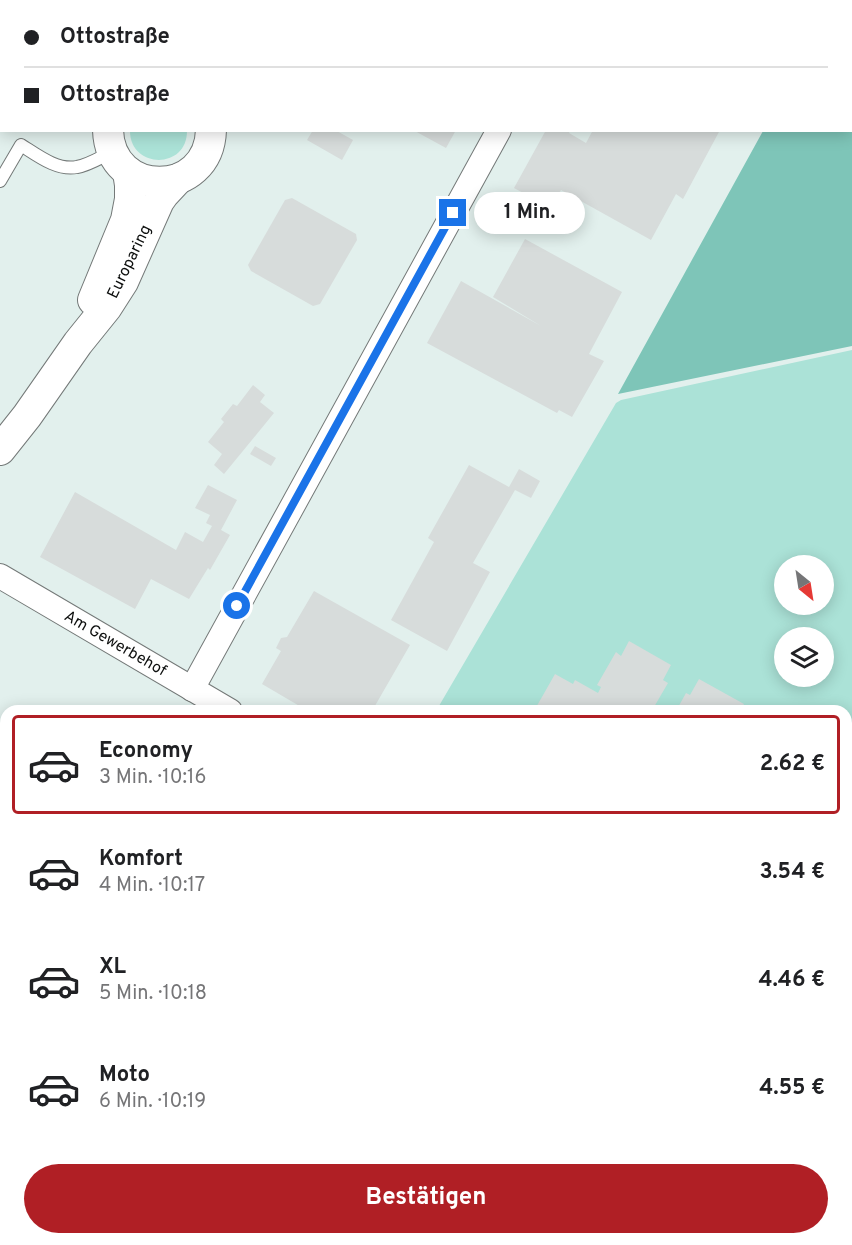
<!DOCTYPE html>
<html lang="de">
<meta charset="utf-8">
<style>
body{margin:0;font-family:Overpass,sans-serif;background:#f2f2f2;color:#202124;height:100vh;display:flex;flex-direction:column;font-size:22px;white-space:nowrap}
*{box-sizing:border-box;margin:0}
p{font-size:20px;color:#757577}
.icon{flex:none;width:33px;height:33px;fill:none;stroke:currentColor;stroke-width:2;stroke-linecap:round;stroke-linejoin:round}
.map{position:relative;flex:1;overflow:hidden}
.drawer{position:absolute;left:0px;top:705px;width:852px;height:540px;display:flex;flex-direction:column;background:#fff;border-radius:18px 18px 0 0;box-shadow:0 3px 15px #0003}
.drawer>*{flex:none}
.top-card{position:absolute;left:0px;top:0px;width:852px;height:132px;box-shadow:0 3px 15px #0003;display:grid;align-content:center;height:132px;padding:0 24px;background:#fff}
.needle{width:39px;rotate:150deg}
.controls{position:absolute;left:774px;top:555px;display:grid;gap:12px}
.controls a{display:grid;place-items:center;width:60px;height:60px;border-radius:50%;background:#fff;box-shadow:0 3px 15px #0003;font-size:30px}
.end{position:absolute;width:27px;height:27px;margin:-14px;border:8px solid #1a73e8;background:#fff;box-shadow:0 0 0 3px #fff}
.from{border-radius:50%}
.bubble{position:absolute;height:42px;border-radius:21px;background:#fff;box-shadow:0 3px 15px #0003;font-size:20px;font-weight:700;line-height:42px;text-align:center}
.top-card b{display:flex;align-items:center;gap:21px;height:57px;font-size:22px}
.top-card b+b{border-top:2px solid #e0e0e0}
.top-card i{width:15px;height:15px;background:#202124}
ul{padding:10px 0 0;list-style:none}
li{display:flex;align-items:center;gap:18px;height:99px;margin:0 12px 9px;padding:0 12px;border:3px solid transparent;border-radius:6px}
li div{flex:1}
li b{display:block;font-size:22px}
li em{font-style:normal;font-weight:700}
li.on{border-color:#b01f25}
li>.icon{width:54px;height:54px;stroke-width:1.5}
.cta{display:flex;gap:12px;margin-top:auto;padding:12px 24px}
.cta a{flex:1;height:69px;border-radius:36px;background:#b01f25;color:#fff;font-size:24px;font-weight:700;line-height:69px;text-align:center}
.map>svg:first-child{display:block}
.built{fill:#e2f0ed;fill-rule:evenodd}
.green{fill:#abe2d7;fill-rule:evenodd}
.water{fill:#7ec5b8}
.building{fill:#d7dcdb}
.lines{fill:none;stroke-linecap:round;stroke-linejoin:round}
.service-casing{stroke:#747978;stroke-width:14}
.minor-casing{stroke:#747978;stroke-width:26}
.tertiary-casing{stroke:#747978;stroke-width:32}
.path{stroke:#aaaead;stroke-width:4;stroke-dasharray:6 3;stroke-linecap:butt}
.service{stroke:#fff;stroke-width:12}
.minor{stroke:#fff;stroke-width:24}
.tertiary{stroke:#fff;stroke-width:30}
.route{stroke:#1a73e8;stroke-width:8}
.labels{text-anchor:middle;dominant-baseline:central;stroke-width:5;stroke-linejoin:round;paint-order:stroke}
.street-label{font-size:16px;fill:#0d0f0e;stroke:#fff}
</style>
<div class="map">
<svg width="852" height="1245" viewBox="0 0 852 1245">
<rect width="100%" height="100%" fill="#f5faf9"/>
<!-- built -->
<path class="built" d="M 0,0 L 852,0 L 852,900 L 846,911 L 846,711 L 6,711 L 6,1239 L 658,1239 L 655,1245 L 0,1245 ZM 2,2 L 850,2 L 850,130 L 2,130 ZM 784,566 L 824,566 L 824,604 L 784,604 ZM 784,638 L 824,638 L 824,676 L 784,676 Z"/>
<!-- green -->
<g class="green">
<path d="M 130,131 L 187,131 C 187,170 130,169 130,131 Z"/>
<path d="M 852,350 L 852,816 L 846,826 L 846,711 L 436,711 L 616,403 L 621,400 ZM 784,566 L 824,566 L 824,604 L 784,604 ZM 784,638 L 824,638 L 824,676 L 784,676 Z"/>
</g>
<!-- water -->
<path class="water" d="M 835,0 L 852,0 L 852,346 L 618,394 L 763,131 L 850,130 L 850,2 L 834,1 Z"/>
<!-- building -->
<g class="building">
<path d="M 313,130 L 335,130 L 353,140 L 342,160 L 307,140 Z"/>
<path d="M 413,130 L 456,130 L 446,148 Z"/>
<path d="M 546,130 L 570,130 L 569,133 L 586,143 L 593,130 L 720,130 L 683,199 L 676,194 L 651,240 L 561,190 L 551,208 L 514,188 Z"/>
<path d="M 292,198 L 356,234 L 357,240 L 320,304 L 313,306 L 251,271 L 248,265 L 285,200 Z"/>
<path d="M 525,239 L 622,292 L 589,354 L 604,361 L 572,417 L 559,410 L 557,413 L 427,343 L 461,281 L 541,326 L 493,297 Z"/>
<path d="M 253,385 L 265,395 L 260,402 L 274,413 L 224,474 L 214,465 L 222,454 L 208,442 L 224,422 L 221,419 L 233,404 L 237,406 Z"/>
<path d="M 255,446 L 276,458 L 271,466 L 250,454 Z"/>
<path d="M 469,465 L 509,487 L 519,469 L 540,481 L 531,498 L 515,490 L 473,563 L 490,572 L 447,651 L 391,620 L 434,542 L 428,538 Z"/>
<path d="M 208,485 L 237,500 L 221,530 L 230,535 L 210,570 L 208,568 L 189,599 L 151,579 L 135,609 L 40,557 L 75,492 L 176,550 L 185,532 L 203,542 L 212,526 L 206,523 L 210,515 L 195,508 Z"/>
<path d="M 314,591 L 410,645 L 372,711 L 308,711 L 262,684 L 281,651 L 276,648 L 281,638 L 287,637 Z"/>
<path d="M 629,641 L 671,665 L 663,680 L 668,683 L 654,707 L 662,711 L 534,711 L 555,674 L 573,684 L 575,680 L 598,693 L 601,687 L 597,685 L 616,652 L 621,656 Z"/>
<path d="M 699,679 L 744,704 L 740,711 L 676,711 L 686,693 L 690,695 Z"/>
<path d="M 0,750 L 6,754 L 6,878 L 0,875 Z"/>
<path d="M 846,964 L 852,967 L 852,1014 L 846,1011 Z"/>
<path d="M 846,1108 L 852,1111 L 852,1160 L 846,1157 Z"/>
<path d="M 6,1142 L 6,1239 L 186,1239 L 196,1245 L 0,1245 L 0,1153 Z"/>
<path d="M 513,1239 L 600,1239 L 597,1245 L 524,1245 Z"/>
<path d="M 702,1239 L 796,1239 L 806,1244 L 809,1240 L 817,1245 L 713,1245 Z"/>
</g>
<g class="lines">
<defs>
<g id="service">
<path d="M 0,82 L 2,80"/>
<path d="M 0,103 L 2,102"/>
<path d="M 0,181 L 21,145 C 37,155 57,171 77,167 C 89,165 101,157 112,152"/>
<path d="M 465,1245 L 469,1239"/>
</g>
<g id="minor">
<path d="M 570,2 L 571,0"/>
<path d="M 0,576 L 230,711"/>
<path d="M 192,689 L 499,130"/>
<path d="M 846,885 L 852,874"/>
<path d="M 846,917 L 852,919"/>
<path d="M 0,1036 L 6,1040"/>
<path d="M 353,1239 L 363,1245"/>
</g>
<g id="tertiary">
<path d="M 280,2 L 281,0"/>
<path d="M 108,130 C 110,199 209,199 211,130"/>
<path d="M 93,300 L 126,220 L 130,199 L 130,185 L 128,172"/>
<path d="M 0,450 L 27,416 L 78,343 L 107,307 L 123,282 L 159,201 L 164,194 L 178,179"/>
</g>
</defs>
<!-- service casing -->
<use href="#service" class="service-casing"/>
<!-- minor casing -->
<use href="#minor" class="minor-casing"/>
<!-- tertiary casing -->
<use href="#tertiary" class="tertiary-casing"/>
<!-- path -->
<path class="path" d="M 636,1245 L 640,1239"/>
<!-- service -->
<use href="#service" class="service"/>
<!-- minor -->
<use href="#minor" class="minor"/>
<!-- tertiary -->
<use href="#tertiary" class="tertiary"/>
</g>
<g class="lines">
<!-- route -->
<path class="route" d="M 237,606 L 453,213"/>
</g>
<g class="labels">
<!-- street labels -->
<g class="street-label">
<text transform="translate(130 262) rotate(-64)">Europaring</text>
<text transform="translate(115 644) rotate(30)">Am Gewerbehof</text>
</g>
</g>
</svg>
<div class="controls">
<a><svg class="needle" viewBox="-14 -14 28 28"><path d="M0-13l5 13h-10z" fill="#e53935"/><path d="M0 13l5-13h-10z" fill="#757577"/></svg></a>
<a><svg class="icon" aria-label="layers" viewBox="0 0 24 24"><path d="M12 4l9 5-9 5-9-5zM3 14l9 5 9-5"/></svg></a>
</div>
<i class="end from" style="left:237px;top:606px"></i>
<i class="end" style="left:453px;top:213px"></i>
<div class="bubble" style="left:474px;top:192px;width:111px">1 Min.</div>
<div class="top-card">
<b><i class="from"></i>Ottostraße</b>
<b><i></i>Ottostraße</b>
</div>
<section class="drawer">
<ul>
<li class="on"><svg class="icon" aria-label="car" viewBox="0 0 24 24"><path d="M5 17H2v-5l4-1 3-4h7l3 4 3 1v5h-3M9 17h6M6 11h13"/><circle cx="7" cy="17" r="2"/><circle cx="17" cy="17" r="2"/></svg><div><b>Economy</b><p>3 Min. · 10:16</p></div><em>2.62 €</em></li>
<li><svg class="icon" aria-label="car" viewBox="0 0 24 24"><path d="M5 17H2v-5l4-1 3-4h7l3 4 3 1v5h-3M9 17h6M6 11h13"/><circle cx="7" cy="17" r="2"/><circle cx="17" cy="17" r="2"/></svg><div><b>Komfort</b><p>4 Min. · 10:17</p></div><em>3.54 €</em></li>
<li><svg class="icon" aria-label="car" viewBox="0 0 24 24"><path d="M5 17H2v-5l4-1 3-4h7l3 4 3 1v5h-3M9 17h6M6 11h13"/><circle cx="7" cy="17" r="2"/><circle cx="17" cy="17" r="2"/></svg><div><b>XL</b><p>5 Min. · 10:18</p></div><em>4.46 €</em></li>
<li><svg class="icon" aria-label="car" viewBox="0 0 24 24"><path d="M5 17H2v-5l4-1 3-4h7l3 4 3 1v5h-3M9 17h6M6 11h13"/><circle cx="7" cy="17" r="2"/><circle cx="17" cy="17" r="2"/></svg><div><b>Moto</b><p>6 Min. · 10:19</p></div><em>4.55 €</em></li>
</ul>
<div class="cta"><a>Bestätigen</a></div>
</section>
</div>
